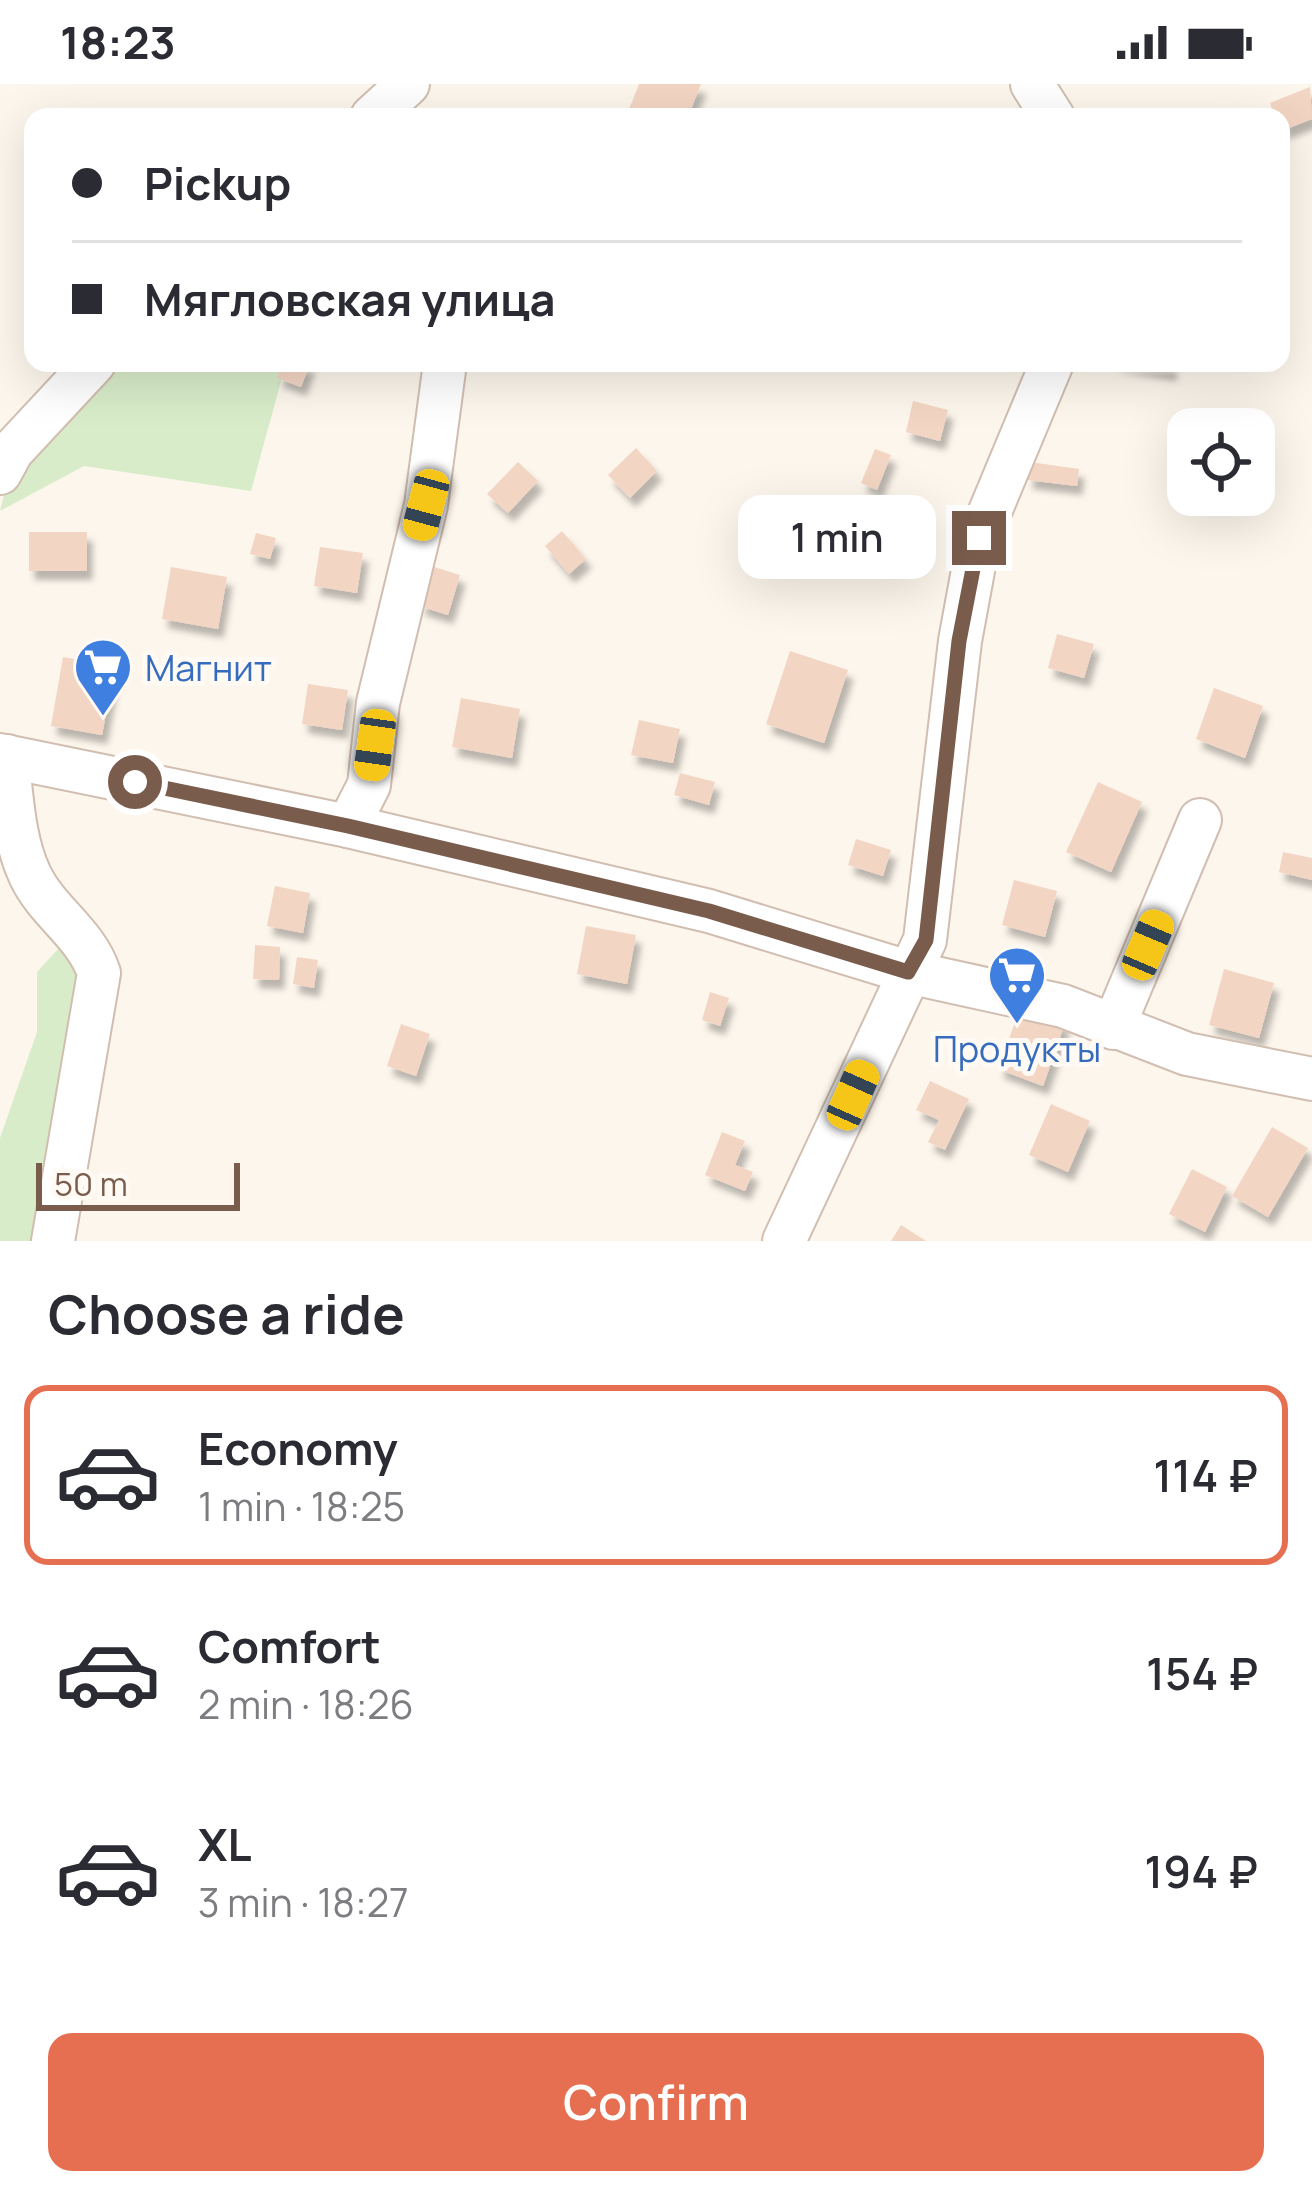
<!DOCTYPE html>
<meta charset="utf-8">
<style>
body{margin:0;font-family:Manrope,sans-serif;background:#f2f2f3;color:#2b2b33;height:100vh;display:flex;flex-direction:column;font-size:45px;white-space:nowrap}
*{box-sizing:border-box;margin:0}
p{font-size:39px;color:#7c7c81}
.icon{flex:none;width:66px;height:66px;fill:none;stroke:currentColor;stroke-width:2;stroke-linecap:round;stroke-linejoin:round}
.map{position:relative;height:1157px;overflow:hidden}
.side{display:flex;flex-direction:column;background:#fff;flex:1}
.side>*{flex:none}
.banner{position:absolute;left:24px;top:24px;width:1266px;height:264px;border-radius:24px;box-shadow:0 12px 48px #0002;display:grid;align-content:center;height:264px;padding:0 48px;background:#fff}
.tools{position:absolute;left:1167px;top:324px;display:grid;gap:24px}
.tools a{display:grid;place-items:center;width:108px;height:108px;border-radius:24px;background:#fff;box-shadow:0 12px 48px #0002;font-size:60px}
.scale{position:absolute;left:36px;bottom:30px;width:204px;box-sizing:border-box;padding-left:12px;border:6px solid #7a5c4d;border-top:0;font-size:33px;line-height:42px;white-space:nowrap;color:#7a5c4d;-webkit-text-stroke:9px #fffaf3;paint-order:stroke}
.end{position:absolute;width:54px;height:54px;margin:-27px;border:15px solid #7a5c4d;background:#fff;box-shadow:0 0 0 6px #fff}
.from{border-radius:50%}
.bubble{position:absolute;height:84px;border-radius:24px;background:#fff;box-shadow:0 12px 48px #0002;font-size:39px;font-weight:600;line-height:84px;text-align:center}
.car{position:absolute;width:36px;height:72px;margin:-36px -18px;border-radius:15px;box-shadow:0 0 9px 3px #0007;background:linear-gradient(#f5c518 24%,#345 0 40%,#f5c518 0 76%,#345 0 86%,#f5c518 0)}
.banner b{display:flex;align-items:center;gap:42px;height:114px;font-size:45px}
.banner b+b{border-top:3px solid #e1e1e2}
.banner i{width:30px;height:30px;background:#2b2b33}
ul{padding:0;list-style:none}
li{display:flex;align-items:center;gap:36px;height:180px;margin:0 24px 18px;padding:0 24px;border:6px solid transparent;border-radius:24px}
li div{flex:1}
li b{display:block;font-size:45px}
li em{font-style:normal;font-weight:600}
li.on{border-color:#e76f51}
li>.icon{width:108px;height:108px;stroke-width:1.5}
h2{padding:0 48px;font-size:54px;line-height:144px}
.button{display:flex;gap:24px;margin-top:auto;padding:24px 48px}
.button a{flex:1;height:138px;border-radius:24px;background:#e76f51;color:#fff;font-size:48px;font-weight:600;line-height:138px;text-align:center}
.status{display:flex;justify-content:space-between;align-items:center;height:84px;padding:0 60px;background:#fff;direction:ltr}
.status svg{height:33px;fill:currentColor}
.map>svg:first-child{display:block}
.green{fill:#d8ecc9}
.building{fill:#f3d5c3;filter:url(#shadow)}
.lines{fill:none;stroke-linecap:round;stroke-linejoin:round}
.minor-casing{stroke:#d1beb0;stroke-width:46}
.minor{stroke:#fff;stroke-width:42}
.route{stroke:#7a5c4d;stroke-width:15}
.labels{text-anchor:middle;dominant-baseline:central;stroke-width:10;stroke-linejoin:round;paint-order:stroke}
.shop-label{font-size:36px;fill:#366cbe;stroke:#fffaf3;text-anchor:start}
</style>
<div class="status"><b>18:23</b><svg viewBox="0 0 49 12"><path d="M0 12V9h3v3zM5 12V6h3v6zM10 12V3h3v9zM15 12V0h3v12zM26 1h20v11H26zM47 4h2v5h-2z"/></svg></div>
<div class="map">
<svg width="1312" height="1157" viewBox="0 0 1312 1157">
<defs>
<filter id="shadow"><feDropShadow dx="5.5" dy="9" stdDeviation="3" flood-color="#0004"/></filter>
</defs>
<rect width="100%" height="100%" fill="#fdf6ec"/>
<!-- green -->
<g class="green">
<path d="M 111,279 L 286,279 L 251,407 L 84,382 L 0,427 L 6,403 Z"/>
<path d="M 59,864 L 98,894 L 45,1157 L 0,1157 L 0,1054 L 37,948 L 37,888 Z"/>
</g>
<!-- building -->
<g class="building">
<path d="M 639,0 L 701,0 L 688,33 L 626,33 Z"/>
<path d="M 1310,3 L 1312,35 L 1281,47 L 1281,33 L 1275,33 L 1270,19 Z"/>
<path d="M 282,279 L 310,279 L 301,303 L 277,294 Z"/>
<path d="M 1110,279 L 1172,279 L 1171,288 Z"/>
<path d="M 913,317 L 948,326 L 940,357 L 906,348 Z"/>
<path d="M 636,364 L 657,387 L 630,414 L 608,391 Z"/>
<path d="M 875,365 L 891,371 L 877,406 L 861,399 Z"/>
<path d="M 518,378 L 538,397 L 508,429 L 487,410 Z"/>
<path d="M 1030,378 L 1079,385 L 1077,402 L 1027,396 Z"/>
<path d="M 562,447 L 586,475 L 569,490 L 545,462 Z"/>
<rect x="29" y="448" width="58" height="39"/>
<path d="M 256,449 L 276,454 L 270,475 L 250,470 Z"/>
<path d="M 320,463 L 363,469 L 357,509 L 314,502 Z"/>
<path d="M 431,482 L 460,491 L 448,531 L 419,522 Z"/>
<path d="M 171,483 L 227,493 L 218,545 L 162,535 Z"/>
<path d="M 1057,550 L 1094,560 L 1084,594 L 1048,584 Z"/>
<path d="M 790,567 L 848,586 L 824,659 L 766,640 Z"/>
<path d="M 63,573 L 115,582 L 102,651 L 51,642 Z"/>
<path d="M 308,600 L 348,606 L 342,646 L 302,640 Z"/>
<path d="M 1214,604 L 1263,622 L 1245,674 L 1196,655 Z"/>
<path d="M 461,614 L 520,625 L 512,674 L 452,663 Z"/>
<path d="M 639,636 L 680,645 L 673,679 L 631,671 Z"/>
<path d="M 680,689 L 715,698 L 709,721 L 674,711 Z"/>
<path d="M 1098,698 L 1142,718 L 1111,788 L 1066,768 Z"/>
<path d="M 856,755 L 891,766 L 883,792 L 848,781 Z"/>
<path d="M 1283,768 L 1312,774 L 1312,796 L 1279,788 Z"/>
<path d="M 1014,796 L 1057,807 L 1045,853 L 1002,841 Z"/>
<path d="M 275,802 L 310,809 L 303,849 L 267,842 Z"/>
<path d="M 586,842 L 636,851 L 627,900 L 577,890 Z"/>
<path d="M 255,861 L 280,863 L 279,896 L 253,895 Z"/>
<path d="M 297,873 L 318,876 L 314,904 L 293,900 Z"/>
<path d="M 1224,885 L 1274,899 L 1259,954 L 1209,941 Z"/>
<path d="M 710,908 L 729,914 L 720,942 L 702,936 Z"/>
<path d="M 1021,922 L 1065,939 L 1043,1002 L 998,985 Z"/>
<path d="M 401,940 L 430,950 L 416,992 L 387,982 Z"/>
<path d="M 930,997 L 969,1015 L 945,1066 L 928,1058 L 939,1036 L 916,1026 Z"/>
<path d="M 1051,1020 L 1090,1037 L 1068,1088 L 1029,1071 Z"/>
<path d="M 1272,1043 L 1308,1064 L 1268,1133 L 1232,1112 Z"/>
<path d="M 722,1048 L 745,1057 L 735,1081 L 753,1088 L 745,1107 L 705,1091 Z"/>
<path d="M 1192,1085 L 1227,1103 L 1205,1148 L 1169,1130 Z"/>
<path d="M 901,1141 L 926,1157 L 891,1157 Z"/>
</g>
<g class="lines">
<defs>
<g id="minor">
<path d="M 1032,0 L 1053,33"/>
<path d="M 372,33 L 408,0"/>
<path d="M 0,389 L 12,367 L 94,279"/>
<path d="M 0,671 L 348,742 L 709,827 L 908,888 L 1063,922 L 1187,970 L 1312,995"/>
<path d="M 7,672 C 12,711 13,755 30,791 C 48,829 85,848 99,889 L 53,1157"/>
<path d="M 348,742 L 369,701 L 378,619 L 426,421 L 445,279"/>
<path d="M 1113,944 L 1200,736"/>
<path d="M 784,1157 L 925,856 L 960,557 L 979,454 L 1052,279"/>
</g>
</defs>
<!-- minor casing -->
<use href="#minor" class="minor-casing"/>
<!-- minor -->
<use href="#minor" class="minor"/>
</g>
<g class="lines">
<!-- route -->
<path class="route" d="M 135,698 L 348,742 L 709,827 L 908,888 L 926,856 L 959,557 L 979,454"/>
</g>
<!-- icons -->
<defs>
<symbol id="supermarket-pin" viewBox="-11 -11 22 30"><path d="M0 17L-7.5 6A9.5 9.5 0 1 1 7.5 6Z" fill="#3f7fe0" stroke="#fffaf3"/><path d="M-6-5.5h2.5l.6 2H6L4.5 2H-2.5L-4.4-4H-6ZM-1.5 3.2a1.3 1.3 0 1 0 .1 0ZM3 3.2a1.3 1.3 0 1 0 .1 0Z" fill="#fff"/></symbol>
</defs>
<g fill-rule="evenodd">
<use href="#supermarket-pin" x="70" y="550" width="66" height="90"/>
<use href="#supermarket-pin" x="984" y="858" width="66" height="90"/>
</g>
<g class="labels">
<!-- shop labels -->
<g class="shop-label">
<text x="145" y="583">Магнит</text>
<text x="1017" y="964" text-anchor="middle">Продукты</text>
</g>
</g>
</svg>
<div class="tools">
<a><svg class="icon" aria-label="locate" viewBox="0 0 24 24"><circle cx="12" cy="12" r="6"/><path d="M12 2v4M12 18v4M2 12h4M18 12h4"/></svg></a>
</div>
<div class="scale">50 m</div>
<i class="end from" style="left:135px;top:698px"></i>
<i class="end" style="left:979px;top:454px"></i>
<div class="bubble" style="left:738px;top:411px;width:198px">1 min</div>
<i class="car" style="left:426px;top:421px;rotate:195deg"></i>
<i class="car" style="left:375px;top:661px;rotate:188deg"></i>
<i class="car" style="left:1148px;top:861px;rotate:23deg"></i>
<i class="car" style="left:853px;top:1011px;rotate:24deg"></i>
<div class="banner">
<b><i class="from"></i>Pickup</b>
<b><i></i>Мягловская улица</b>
</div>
</div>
<section class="side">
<h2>Choose a ride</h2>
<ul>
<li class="on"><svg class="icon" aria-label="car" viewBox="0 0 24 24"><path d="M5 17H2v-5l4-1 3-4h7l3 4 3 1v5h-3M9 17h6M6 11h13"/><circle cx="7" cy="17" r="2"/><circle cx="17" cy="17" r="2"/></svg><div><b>Economy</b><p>1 min · 18:25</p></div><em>114 ₽</em></li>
<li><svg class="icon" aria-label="car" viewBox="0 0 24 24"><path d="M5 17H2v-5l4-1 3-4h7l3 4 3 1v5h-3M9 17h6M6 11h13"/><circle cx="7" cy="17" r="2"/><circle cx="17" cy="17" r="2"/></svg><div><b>Comfort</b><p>2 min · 18:26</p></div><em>154 ₽</em></li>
<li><svg class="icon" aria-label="car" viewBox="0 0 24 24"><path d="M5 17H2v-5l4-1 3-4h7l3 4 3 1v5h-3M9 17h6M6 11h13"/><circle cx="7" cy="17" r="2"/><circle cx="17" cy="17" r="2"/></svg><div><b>XL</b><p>3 min · 18:27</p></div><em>194 ₽</em></li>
</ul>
<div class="button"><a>Confirm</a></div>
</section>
